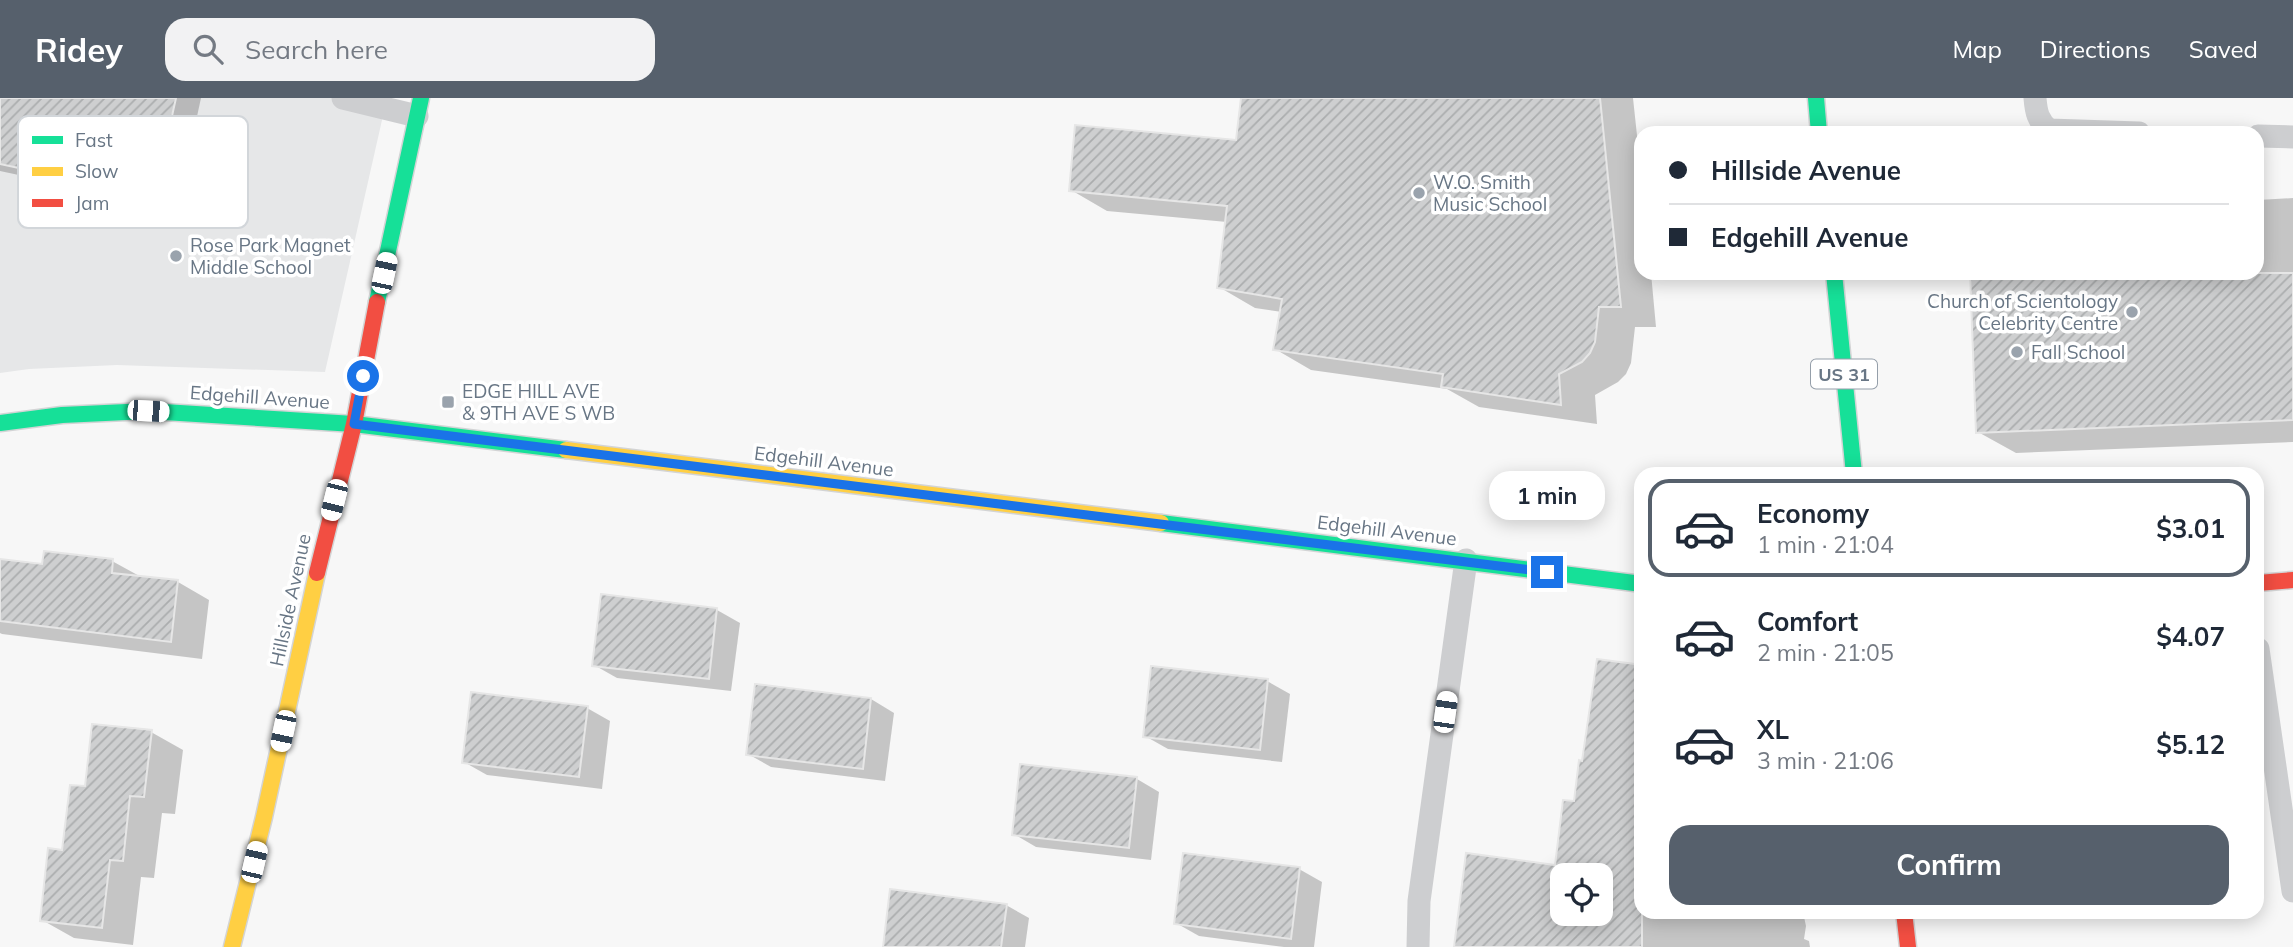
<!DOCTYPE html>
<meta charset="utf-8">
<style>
body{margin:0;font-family:Mulish,sans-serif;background:#f2f2f3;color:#1f2937;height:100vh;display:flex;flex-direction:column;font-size:26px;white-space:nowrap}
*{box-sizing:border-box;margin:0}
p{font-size:23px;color:#747a83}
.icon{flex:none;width:38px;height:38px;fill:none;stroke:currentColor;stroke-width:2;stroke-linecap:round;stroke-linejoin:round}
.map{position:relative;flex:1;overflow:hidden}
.side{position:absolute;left:1634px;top:369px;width:630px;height:452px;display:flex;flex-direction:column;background:#fff;border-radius:21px;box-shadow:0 4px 18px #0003}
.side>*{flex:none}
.guide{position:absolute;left:1634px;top:28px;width:630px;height:154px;border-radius:21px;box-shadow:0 4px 18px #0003;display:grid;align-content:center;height:154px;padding:0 35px;background:#fff}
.controls{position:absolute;left:1550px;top:765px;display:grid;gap:14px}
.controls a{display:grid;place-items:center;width:63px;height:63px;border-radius:14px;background:#fff;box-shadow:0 4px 18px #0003;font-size:35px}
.end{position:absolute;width:32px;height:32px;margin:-16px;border:9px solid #1a73e8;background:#fff;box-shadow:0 0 0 4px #fff}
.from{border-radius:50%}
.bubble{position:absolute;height:49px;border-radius:21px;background:#fff;box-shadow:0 4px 18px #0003;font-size:23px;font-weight:700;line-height:49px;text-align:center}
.car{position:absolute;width:21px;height:42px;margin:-21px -10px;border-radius:9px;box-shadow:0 0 5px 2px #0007;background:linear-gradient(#fff 24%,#345 0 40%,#fff 0 76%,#345 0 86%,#fff 0)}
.guide b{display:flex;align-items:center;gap:24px;height:66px;font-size:26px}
.guide b+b{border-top:2px solid #e0e1e3}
.guide i{width:18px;height:18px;background:#1f2937}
ul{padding:12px 0 0;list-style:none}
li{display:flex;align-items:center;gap:21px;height:98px;margin:0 14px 10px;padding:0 21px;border:4px solid transparent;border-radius:21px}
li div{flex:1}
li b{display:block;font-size:26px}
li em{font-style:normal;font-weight:700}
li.current{border-color:#56606c}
li>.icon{width:63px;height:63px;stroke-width:1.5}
.cta{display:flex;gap:14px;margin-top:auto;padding:14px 35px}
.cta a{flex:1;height:80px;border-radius:21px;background:#56606c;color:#fff;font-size:28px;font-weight:700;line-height:80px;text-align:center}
header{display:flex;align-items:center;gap:42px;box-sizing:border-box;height:98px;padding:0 35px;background:#56606c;color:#fff}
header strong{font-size:33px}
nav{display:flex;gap:38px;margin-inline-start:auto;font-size:24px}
.search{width:490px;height:63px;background:#f2f2f3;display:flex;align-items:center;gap:18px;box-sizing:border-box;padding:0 24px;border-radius:21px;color:#747a83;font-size:26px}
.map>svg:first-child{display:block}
.built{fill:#e6e7e8}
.shadow{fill:#0003;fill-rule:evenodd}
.building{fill:url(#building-hatch);stroke:#e6e6e6;stroke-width:2;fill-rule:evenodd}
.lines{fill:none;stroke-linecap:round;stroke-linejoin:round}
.fast-casing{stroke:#d3d4d5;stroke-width:19}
.slow-casing{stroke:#d3d4d5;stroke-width:19}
.jam-casing{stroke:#d3d4d5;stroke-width:19}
.lane{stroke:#cdced0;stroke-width:23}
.fast{stroke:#16e098;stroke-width:16}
.slow{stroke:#ffcf43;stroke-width:16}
.jam{stroke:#f24e42;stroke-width:16}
.route{stroke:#1a73e8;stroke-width:9}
.poi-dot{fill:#9aa3ad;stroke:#fff;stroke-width:2.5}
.labels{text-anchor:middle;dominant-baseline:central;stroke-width:7;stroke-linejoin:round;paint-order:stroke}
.shield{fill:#fff;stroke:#959faa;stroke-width:2}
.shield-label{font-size:18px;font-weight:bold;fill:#687685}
.poi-label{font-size:19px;fill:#687685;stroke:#fff;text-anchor:start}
.street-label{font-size:19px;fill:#687685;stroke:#fff}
.key{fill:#fff;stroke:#d2d6da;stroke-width:2}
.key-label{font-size:19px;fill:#687685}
</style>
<header>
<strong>Ridey</strong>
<div class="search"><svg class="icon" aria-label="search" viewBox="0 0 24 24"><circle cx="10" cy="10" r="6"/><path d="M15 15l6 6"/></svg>Search here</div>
<nav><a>Map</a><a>Directions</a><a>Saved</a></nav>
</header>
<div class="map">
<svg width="2293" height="849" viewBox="0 0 2293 849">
<defs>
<pattern id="building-hatch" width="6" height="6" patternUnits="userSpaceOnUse" patternTransform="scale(1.75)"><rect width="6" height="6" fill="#cecfd0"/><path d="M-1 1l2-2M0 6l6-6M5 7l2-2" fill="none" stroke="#abadae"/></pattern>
</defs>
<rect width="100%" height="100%" fill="#f7f7f7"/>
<!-- built -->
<path class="built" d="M 0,0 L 387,0 L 325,274 L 117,267 L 29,271 L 0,275 Z"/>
<!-- shadow -->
<g class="shadow">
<path d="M 0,0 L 201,0 L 177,111 L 0,73 Z"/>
<path d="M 1243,0 L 1633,0 L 1642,84 L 1642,175 L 1651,175 L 1656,229 L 1635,229 L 1631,265 L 1626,276 L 1618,284 L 1595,297 L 1597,326 L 1479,309 L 1447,291 L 1311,272 L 1275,251 L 1282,214 L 1255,210 L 1219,189 L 1227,124 L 1107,113 L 1071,92 L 1237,44 Z"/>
<path d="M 2293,100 L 2293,344 L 2016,355 L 1978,334 L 1971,175 L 2258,175 L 2258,102 Z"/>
<path d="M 0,463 L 44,468 L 112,463 L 143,480 L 178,484 L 209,502 L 202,561 L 2,536 L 0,535 Z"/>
<path d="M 717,512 L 740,525 L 731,593 L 617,580 L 594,567 Z"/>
<path d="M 1267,583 L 1290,596 L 1282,664 L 1168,651 L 1145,638 Z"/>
<path d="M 871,601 L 894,615 L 885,683 L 771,669 L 748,656 Z"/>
<path d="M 587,610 L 610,623 L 602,691 L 487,677 L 464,664 Z"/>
<path d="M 151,634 L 183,652 L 175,716 L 162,715 L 154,780 L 141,779 L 133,847 L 74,840 L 42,822 L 87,690 Z"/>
<path d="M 1137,681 L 1159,694 L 1151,762 L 1036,749 L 1014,736 Z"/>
<path d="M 1564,704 L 1642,814 L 1803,814 L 1806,828 L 1804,841 L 1809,843 L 1810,849 L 1456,849 L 1556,769 ZM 1563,777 L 1601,777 L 1601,816 L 1563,816 Z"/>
<path d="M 1299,771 L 1322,784 L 1314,849 L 1284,849 L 1199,838 L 1176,825 Z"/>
<path d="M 1006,807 L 1029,820 L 1025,849 L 885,849 Z"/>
</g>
<!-- building -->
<g class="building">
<path d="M 0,0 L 176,0 L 154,99 L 0,66 Z"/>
<path d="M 1241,0 L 1600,0 L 1621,209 L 1599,209 L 1595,244 L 1590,255 L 1582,264 L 1559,276 L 1561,307 L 1441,289 L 1443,276 L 1273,252 L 1282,201 L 1217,190 L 1227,108 L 1069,93 L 1075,27 L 1236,42 Z"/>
<path d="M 1970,175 L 2293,175 L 2293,322 L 1976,335 Z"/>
<path d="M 44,453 L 113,461 L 112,475 L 178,482 L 171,544 L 0,523 L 0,461 L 42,466 Z"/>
<path d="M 601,496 L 717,510 L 709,581 L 592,568 Z"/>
<path d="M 1597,561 L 1642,567 L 1642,849 L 1454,849 L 1466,755 L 1555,767 L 1563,702 L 1574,703 L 1579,662 L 1582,663 ZM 1563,777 L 1601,777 L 1601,816 L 1563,816 Z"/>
<path d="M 1151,568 L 1268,581 L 1260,652 L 1143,639 Z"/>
<path d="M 755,586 L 871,600 L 863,671 L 746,657 Z"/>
<path d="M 471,594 L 588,608 L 579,679 L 462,665 Z"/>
<path d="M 92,626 L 152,632 L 144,699 L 130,698 L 123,763 L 110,762 L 102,830 L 40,823 L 48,750 L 62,752 L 70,687 L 85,688 Z"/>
<path d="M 1020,666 L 1137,679 L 1129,750 L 1012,737 Z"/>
<path d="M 1183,755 L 1300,769 L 1291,841 L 1174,826 Z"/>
<path d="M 890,791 L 1007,806 L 1001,849 L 883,849 Z"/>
</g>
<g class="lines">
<defs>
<g id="fast">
<path d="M 1816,0 L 1819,35"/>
<path d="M 1834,175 L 1854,376"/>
<path d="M 377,204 L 421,0"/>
<path d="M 0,325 L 62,317 L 148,313 L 354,326 L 566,352"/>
<path d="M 1161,425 L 1642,486"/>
</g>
<g id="slow">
<path d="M 566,352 L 1161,425"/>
<path d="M 232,849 L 264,719 L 317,475"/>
</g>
<g id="jam">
<path d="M 317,475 L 354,326 L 377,204"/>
<path d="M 2258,485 L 2293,482"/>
<path d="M 1904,814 L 1908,849"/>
</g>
</defs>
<!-- fast casing -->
<use href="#fast" class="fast-casing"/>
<!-- slow casing -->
<use href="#slow" class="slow-casing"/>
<!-- jam casing -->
<use href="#jam" class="jam-casing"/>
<!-- lane -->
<g class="lane">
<path d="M 343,0 L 417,18"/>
<path d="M 2035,0 C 2036,14 2038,23 2049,32 L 2139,35"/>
<path d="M 2258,38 L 2293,39"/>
<path d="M 2258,551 L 2293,793"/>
<path d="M 1418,849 L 1419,803 L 1466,462"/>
</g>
<!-- fast -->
<use href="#fast" class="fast"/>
<!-- slow -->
<use href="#slow" class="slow"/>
<!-- jam -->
<use href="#jam" class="jam"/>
</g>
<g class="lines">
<!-- route -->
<path class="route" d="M 363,278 L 354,326 L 1547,474"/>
</g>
<!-- markers -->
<g class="poi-dot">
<circle cx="1419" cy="95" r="7"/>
<circle cx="176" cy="158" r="7"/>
<circle cx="2132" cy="214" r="7"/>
<circle cx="2017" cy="254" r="7"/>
<rect x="441" y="297" width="14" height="14" rx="3.5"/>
</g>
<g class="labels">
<!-- shield labels -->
<rect class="shield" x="1811" y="261.5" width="66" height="29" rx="5"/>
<g class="shield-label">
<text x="1844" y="276">US 31</text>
</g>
<!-- poi labels -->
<g class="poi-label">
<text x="1433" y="84">W.O. Smith<tspan x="1433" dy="22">Music School</tspan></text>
<text x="190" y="147">Rose Park Magnet<tspan x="190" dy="22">Middle School</tspan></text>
<text x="2118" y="203" text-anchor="end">Church of Scientology<tspan x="2118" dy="22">Celebrity Centre</tspan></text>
<text x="2031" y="254">Fall School</text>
<text x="462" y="293">EDGE HILL AVE<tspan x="462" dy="22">&amp; 9TH AVE S WB</tspan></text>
</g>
<!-- street labels -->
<g class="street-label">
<text transform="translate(260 299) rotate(4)">Edgehill Avenue</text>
<text transform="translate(824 363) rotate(7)">Edgehill Avenue</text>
<text transform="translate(1387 432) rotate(7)">Edgehill Avenue</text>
<text transform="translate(290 502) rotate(-78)">Hillside Avenue</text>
</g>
</g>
<!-- legend -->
<rect x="18" y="18" width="230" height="112" rx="10" class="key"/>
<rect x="32" y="38" width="31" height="8" fill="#16e098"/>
<rect x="32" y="69" width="31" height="9" fill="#ffcf43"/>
<rect x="32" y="101" width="31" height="8" fill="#f24e42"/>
<g class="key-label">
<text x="75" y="49">Fast</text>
<text x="75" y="80">Slow</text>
<text x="75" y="112">Jam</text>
</g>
</svg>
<div class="controls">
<a><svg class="icon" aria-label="locate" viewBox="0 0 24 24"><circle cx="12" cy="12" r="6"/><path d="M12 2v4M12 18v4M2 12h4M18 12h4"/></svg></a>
</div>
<i class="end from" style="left:363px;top:278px"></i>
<i class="end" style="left:1547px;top:474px"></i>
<div class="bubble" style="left:1489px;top:373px;width:116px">1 min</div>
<i class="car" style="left:384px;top:175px;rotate:12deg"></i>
<i class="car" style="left:148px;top:313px;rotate:93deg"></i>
<i class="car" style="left:334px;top:402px;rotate:194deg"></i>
<i class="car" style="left:1445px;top:614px;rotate:8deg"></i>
<i class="car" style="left:283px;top:633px;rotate:192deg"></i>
<i class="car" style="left:254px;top:764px;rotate:13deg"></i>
<div class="guide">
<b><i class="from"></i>Hillside Avenue</b>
<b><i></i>Edgehill Avenue</b>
</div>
<section class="side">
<ul>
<li class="current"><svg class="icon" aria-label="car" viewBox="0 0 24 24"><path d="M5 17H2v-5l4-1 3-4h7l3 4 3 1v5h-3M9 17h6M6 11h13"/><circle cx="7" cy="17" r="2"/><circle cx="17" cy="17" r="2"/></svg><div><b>Economy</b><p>1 min · 21:04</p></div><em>$3.01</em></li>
<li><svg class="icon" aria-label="car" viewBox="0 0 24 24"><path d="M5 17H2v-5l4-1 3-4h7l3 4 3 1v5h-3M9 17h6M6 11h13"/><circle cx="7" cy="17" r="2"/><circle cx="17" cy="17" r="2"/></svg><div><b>Comfort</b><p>2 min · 21:05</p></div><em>$4.07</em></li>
<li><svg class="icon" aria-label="car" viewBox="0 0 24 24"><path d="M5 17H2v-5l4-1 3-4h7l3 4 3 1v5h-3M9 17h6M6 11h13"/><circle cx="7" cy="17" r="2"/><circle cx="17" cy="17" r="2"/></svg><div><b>XL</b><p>3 min · 21:06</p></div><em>$5.12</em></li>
</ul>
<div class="cta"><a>Confirm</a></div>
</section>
</div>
